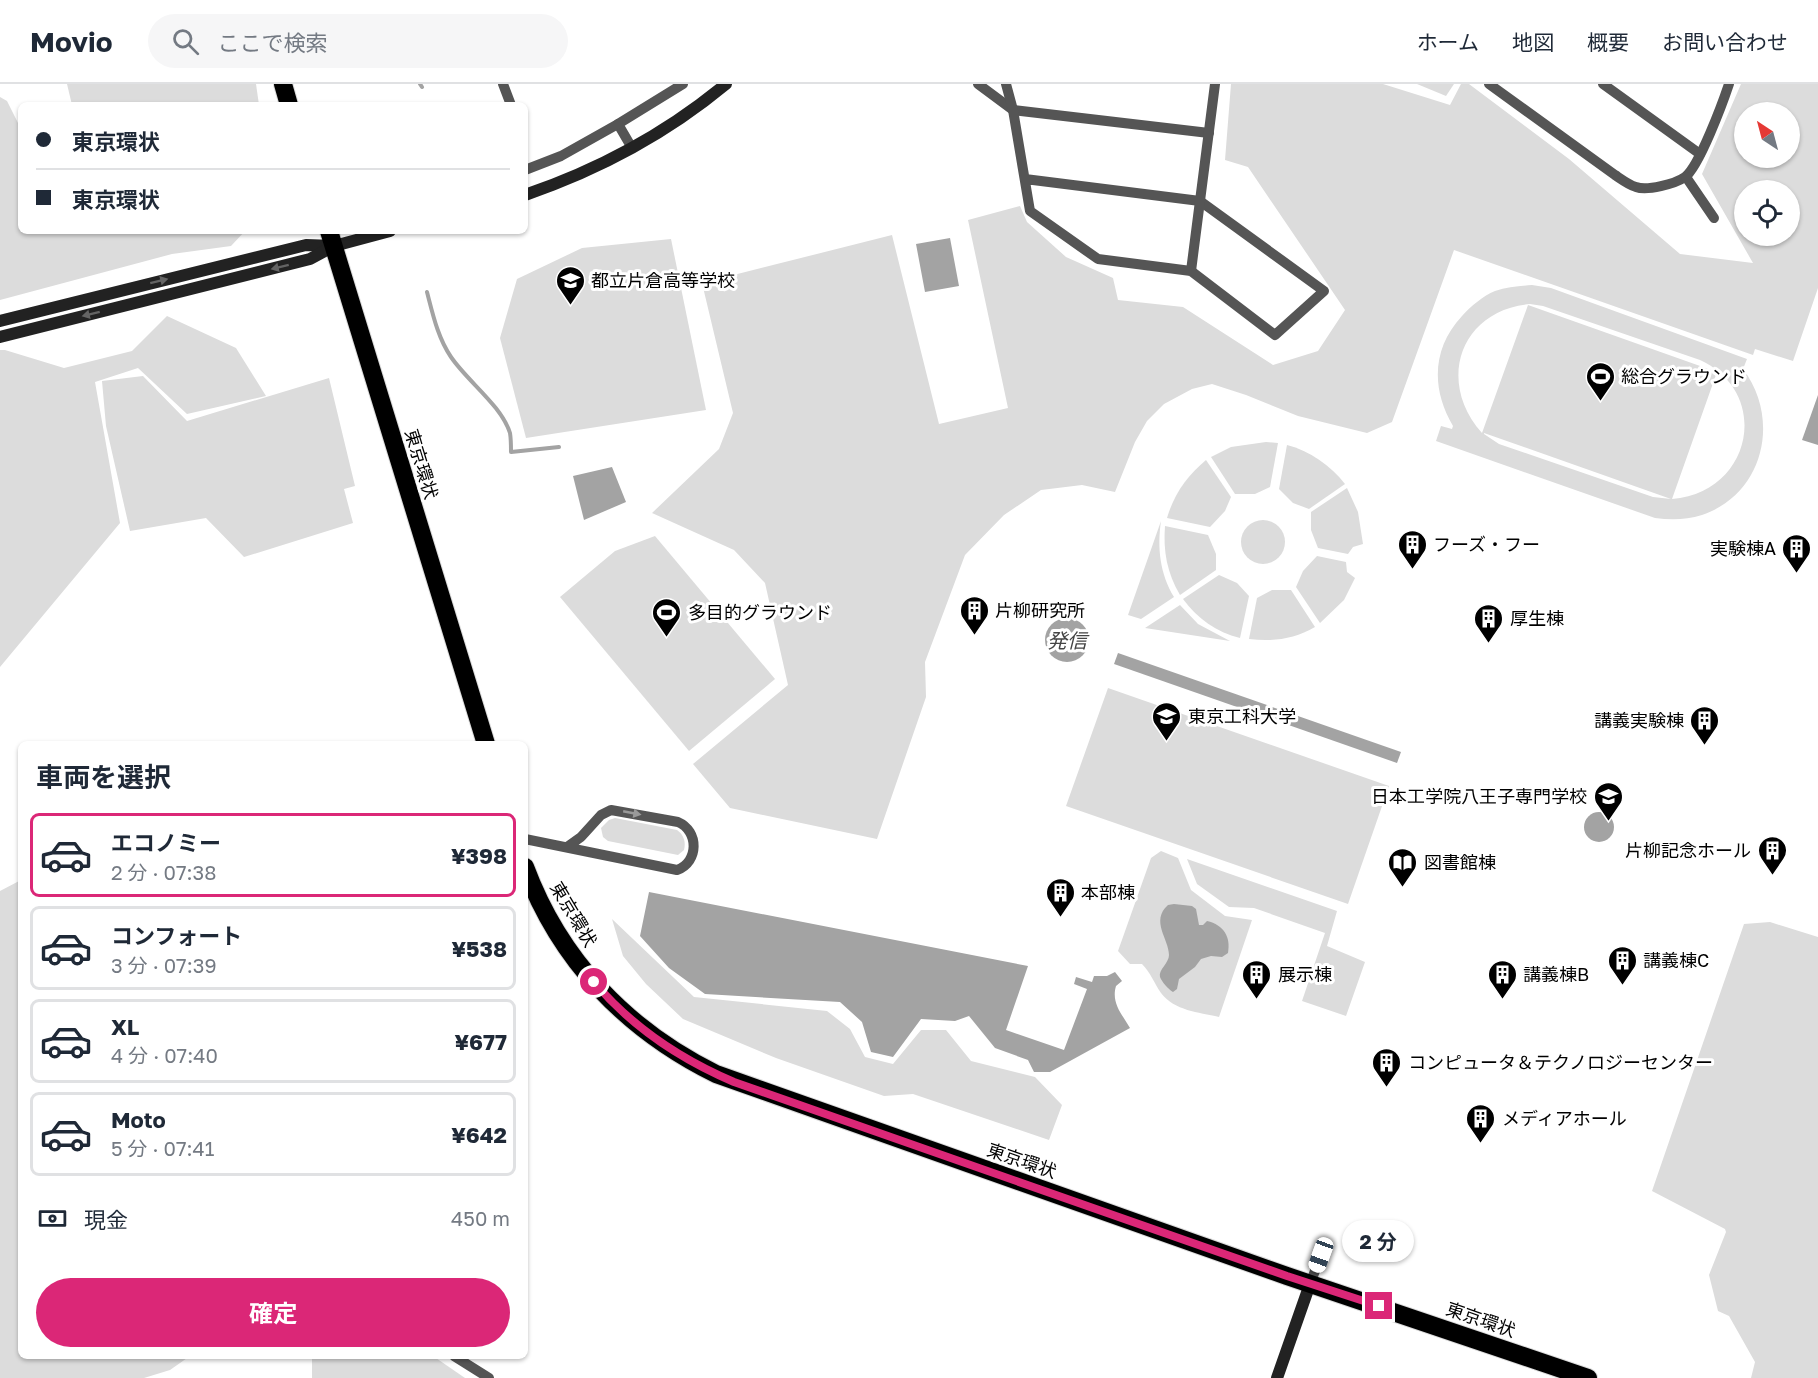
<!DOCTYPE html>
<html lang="ja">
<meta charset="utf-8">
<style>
body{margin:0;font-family:"Golos Text","Noto Sans JP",sans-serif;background:#f6f6f7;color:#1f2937;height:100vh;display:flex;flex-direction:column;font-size:22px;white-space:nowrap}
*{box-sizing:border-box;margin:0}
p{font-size:20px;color:#747a83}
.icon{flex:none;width:33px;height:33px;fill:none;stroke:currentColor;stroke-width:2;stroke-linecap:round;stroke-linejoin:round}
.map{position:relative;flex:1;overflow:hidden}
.side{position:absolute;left:18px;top:657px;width:510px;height:618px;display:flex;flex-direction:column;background:#fff;border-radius:9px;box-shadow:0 2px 4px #0004}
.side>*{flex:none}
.hud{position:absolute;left:18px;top:18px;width:510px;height:132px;border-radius:9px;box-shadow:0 2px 4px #0004;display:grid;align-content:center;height:132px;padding:0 18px;background:#fff}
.needle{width:39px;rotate:324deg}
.tools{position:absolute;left:1734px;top:18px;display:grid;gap:12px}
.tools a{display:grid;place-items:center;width:66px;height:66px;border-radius:50%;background:#fff;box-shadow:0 2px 4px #0004;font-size:30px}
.end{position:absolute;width:27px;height:27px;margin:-14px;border:8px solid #db2777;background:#fff;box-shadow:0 0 0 3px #fff}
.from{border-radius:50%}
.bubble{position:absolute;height:42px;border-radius:21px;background:#fff;box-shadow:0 2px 4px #0004;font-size:20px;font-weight:700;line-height:42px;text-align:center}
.car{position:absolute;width:18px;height:36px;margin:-18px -9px;border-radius:8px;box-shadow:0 0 4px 2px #0007;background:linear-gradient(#fff 24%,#345 0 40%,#fff 0 76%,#345 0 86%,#fff 0)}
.hud b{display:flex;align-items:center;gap:21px;height:57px;font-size:22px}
.hud b+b{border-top:2px solid #e0e1e3}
.hud i{width:15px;height:15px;background:#1f2937}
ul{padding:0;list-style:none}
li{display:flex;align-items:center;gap:18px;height:84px;margin:0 12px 9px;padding:0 6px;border:3px solid #e0e1e3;border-radius:9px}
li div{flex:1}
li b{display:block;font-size:22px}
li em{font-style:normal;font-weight:700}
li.active{border-color:#db2777}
li>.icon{width:54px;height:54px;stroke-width:1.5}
h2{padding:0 18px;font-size:27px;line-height:72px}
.pay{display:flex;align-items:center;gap:15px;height:66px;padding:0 18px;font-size:22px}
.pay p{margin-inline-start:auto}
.primary-button{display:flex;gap:12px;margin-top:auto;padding:12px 18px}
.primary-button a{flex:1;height:69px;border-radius:36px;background:#db2777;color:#fff;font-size:24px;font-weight:700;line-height:69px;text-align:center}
header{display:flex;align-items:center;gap:36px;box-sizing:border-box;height:84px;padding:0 30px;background:#fff;border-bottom:2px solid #e0e1e3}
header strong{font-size:28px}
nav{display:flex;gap:33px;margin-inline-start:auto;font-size:21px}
.search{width:420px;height:54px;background:#f6f6f7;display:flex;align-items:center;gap:15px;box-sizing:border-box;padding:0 21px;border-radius:33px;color:#747a83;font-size:22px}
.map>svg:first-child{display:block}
.green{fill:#dcdcdc;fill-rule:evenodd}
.water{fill:#a3a3a3}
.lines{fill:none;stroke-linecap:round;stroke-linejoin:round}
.stream{stroke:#a3a3a3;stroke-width:4}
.highway-casing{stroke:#dbdbdb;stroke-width:20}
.street{stroke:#555;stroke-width:10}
.secondary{stroke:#222;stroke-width:12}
.highway{stroke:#000;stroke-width:18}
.oneway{fill:#646464}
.oneway2{fill:#999}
.route{stroke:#db2777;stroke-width:8}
.labels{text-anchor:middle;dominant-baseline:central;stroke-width:6;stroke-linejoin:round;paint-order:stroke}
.poi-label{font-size:18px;fill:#000;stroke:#fff;text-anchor:start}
.street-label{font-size:18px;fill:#000;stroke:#fff}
.water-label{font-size:20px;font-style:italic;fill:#444;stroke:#fff}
</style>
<header>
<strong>Movio</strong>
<div class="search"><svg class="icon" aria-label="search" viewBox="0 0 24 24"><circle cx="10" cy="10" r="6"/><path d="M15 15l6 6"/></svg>ここで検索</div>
<nav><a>ホーム</a><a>地図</a><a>概要</a><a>お問い合わせ</a></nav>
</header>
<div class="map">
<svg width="1818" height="1294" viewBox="0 0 1818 1294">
<rect width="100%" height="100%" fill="#fff"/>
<!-- green -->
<g class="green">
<path d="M 67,0 L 256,0 L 259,21 L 72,21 Z"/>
<path d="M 1231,0 L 1383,0 L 1450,21 L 1461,0 L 1469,0 L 1569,75 L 1680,170 L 1753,179 L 1702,90 L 1741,0 L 1818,0 L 1818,204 L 1793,277 L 1755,265 L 1753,271 L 1454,166 L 1392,338 L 1367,349 L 1298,332 L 1246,311 L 1212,300 L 1192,305 L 1164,320 L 1147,337 L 1135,358 L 1115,408 L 1082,401 L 1041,406 L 1004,431 L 965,471 L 925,578 L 926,613 L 877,755 L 730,724 L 693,680 L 788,601 L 765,499 L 734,466 L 652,429 L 719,365 L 733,329 L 702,199 L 892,151 L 939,340 L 1008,324 L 968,136 L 1020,122 L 1027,138 L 1066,173 L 1113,194 L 1118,216 L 1183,223 L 1273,281 L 1318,267 L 1345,226 L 1248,83 L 1225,76 ZM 1790,28 L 1790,74 L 1744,74 L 1744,28 ZM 1744,106 L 1790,106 L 1790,152 L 1744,152 Z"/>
<path d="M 1417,0 L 1454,0 L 1446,12 Z"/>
<path d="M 0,13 L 7,17 L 21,45 L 21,147 L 245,147 L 231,162 L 172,170 L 0,216 Z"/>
<path d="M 671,155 L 706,326 L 526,354 L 500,254 L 517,195 L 582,164 Z"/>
<path d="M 1532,201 L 1551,204 L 1747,275 L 1743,285 C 1781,335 1764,410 1702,431 C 1686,436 1671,436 1655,434 L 1436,357 L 1441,342 L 1452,345 L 1453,342 C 1431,305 1432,264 1462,232 C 1471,222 1483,212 1495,207 C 1507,203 1520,202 1532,201 ZM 1530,220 L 1543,222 L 1700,276 C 1773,310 1751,409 1672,415 L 1717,288 L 1528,221 L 1482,349 C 1436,298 1460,226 1530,220 ZM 1484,350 L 1484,349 L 1671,415 L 1653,413 L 1499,360 Z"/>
<path d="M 167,232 L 236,264 L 266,312 L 187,330 L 138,284 L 95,298 L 120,439 L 0,583 L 0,266 L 5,266 L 64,284 L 132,267 Z"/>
<path d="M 143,292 L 187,337 L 329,294 L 355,402 L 344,405 L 353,439 L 244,473 L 206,434 L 130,447 L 106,342 L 102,297 Z"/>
<path d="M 1266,358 L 1278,359 L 1270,403 L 1255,410 L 1235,410 L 1211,373 L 1231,363 Z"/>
<path d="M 1287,361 C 1310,367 1330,381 1345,400 L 1309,425 L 1293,419 L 1279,405 Z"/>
<path d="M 1206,376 L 1231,413 L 1225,427 L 1210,443 L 1167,434 C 1174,410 1187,392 1206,376 Z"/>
<path d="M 1347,404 L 1358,428 L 1363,460 L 1353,463 L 1348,470 L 1318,464 L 1311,446 L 1311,428 Z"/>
<circle cx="1263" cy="458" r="22"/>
<path d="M 1161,437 C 1157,464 1160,490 1174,513 L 1141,535 L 1128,531 Z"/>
<path d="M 1165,442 L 1208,451 L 1216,470 L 1216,486 L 1180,511 C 1167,489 1163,467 1165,442 Z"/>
<path d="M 655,452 L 775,595 L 689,667 L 560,513 L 615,467 Z"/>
<path d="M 1317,472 L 1346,478 L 1347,488 L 1355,494 L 1344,516 L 1320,539 L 1296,503 L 1303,487 Z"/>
<path d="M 1219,491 L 1237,499 L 1249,512 L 1240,554 C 1216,548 1198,535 1183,515 Z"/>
<path d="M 1272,506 L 1291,506 L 1315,543 C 1294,555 1273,558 1249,555 L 1257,514 Z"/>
<path d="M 1180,521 L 1198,540 L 1230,557 L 1145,544 Z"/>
<path d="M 1108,604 L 1389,702 L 1348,820 L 1066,722 Z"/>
<path d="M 615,734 L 677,746 C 684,751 686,758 684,766 L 678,771 L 608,757 L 603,753 L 601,744 L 609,736 Z"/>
<path d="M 1161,767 L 1178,774 L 1191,806 L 1225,832 L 1252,836 L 1219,933 C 1198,928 1175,927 1161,909 C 1154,899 1151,889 1142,880 L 1130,880 L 1118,867 L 1151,774 Z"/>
<path d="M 1187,775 L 1337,827 L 1327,862 L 1365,878 L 1346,932 L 1302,917 L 1325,849 L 1254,824 L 1229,823 L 1197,800 Z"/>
<path d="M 21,796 L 21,1272 L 190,1272 L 170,1286 L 144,1294 L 0,1294 L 0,807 Z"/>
<path d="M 612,835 L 694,913 L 827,927 L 850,945 L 865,973 L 893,980 L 921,946 L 946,946 L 971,977 L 1035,993 L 1062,1021 L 1049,1056 L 913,1010 L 884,1012 L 776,974 L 683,935 L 646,900 L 623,872 Z"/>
<path d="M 1770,838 L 1818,853 L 1818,1294 L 1751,1294 L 1755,1278 L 1729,1232 L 1718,1227 L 1709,1191 L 1726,1148 L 1725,1145 L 1652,1107 L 1744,840 Z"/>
<path d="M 312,1272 L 433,1272 L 465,1294 L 312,1294 Z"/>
</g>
<!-- water -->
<g class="water">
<path d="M 950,154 L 959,202 L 925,208 L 916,160 Z"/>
<path d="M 1818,311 L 1818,361 L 1802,356 Z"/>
<path d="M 612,383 L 626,418 L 584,436 L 573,392 Z"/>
<circle cx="1067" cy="556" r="22"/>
<path d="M 1118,569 L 1401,668 L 1397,679 L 1114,580 Z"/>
<circle cx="1599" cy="743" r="15"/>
<path d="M 649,808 L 1028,882 L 1006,946 L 1064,966 L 1087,905 L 1074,900 L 1076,893 L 1092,898 L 1094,892 L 1107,892 L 1115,888 L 1122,897 L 1116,902 C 1111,919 1122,930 1130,944 L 1050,988 L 1034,988 L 1028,976 L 995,964 L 969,932 L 955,937 L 921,935 L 893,973 L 871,968 L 862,938 L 840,918 L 705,910 L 669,884 L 640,852 Z"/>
<path d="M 1174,820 L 1192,822 L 1196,825 L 1199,841 L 1203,841 L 1207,837 C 1224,841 1231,853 1228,869 L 1222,873 L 1211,872 L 1201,875 L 1195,883 L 1179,895 L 1177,905 L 1173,908 C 1168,905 1162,898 1160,893 C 1158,886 1169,879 1169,871 C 1169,855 1150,837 1168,821 Z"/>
</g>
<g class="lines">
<!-- stream -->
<g class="stream">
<path d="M 420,0 L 422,3"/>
<path d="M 427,208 C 433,231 438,254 451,273 C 468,298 501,321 510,349 C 511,355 511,362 511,368 L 559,363"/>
</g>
<defs>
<g id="highway">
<path d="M 283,0 L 289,21"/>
<path d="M 329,147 L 486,660"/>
<path d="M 525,783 C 560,877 627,946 716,990 L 1287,1192 L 1588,1294"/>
</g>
</defs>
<!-- highway casing -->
<use href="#highway" class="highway-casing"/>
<!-- street -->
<g class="street">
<path d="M 503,0 L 511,21"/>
<path d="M 978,0 L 1013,26 L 1209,49"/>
<path d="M 1006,0 L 1013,26 L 1030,127 L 1098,175 L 1191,187 L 1275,251 L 1324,207 L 1200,117 L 1025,95"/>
<path d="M 1489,0 L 1615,91 C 1621,95 1629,101 1636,103 C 1647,107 1675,100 1685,93 C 1699,83 1723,18 1729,0"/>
<path d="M 1603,0 L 1700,70"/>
<path d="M 632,64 L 618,40 L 683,0"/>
<path d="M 525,86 L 561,72 L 618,40"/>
<path d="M 1686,93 L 1714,134"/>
<path d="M 1191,187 L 1215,0"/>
<path d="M 525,755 L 677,786 C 699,778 699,747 678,738 L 611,726 L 601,731 L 581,753 L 567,763"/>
<path d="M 1310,1200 L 1321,1171"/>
<path d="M 454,1272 L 489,1294"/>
</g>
<!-- secondary -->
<g class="secondary">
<path d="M 525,111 C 598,86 667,49 726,0"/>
<path d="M 0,237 L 306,161 L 334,162"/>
<path d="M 0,253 L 310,175 L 334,162 L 390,147"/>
<path d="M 1277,1294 L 1310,1200"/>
</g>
<!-- highway -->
<use href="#highway" class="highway"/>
</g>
<!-- one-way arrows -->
<defs><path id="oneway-solid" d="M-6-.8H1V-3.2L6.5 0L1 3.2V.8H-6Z" transform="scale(1.5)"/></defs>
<g class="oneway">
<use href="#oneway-solid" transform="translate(280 183) rotate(166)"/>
<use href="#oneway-solid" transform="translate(159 197) rotate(-14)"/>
<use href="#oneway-solid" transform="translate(91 230) rotate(166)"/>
</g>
<use class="oneway2" href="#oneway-solid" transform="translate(632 729) rotate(11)"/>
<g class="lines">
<!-- route -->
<path class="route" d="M 594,898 C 632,943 680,975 734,998 L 1287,1192 L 1379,1222"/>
</g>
<!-- icons -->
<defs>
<symbol id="school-pin" viewBox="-11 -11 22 30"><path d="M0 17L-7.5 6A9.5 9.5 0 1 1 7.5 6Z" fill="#000" stroke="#fff"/><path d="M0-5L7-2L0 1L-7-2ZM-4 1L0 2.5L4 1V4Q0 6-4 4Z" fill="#fff"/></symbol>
<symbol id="stadium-pin" viewBox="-11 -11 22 30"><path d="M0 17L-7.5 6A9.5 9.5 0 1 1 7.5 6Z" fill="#000" stroke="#fff"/><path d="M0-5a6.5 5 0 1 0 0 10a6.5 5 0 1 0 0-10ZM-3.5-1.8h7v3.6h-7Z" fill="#fff"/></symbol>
<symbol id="building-pin" viewBox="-11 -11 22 30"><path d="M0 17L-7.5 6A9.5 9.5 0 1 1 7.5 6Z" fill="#000" stroke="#fff"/><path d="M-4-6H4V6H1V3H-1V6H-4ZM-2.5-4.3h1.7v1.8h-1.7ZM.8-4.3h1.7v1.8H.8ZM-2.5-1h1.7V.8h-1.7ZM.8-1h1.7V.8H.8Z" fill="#fff"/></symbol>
<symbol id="university-pin" viewBox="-11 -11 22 30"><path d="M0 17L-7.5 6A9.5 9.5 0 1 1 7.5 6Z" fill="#000" stroke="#fff"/><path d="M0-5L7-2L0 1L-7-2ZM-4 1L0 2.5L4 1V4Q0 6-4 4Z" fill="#fff"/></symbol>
<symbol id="library-pin" viewBox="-11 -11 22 30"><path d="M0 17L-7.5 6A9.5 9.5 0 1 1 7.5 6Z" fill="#000" stroke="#fff"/><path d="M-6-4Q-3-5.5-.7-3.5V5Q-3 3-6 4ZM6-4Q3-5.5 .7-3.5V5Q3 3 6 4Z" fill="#fff"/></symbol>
</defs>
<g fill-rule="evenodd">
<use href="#school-pin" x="554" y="180" width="33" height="45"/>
<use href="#stadium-pin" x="1584" y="276" width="33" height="45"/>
<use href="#building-pin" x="1396" y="444" width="33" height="45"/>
<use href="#building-pin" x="1780" y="448" width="33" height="45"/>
<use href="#building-pin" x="958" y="510" width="33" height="45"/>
<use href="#stadium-pin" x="650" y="512" width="33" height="45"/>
<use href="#building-pin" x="1472" y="518" width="33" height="45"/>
<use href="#university-pin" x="1150" y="616" width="33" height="45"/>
<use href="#building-pin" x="1688" y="620" width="33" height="45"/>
<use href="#university-pin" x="1592" y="696" width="33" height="45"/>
<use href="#building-pin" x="1756" y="750" width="33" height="45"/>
<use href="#library-pin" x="1386" y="762" width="33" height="45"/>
<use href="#building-pin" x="1044" y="792" width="33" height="45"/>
<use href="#building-pin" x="1606" y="860" width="33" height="45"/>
<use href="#building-pin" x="1240" y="874" width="33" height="45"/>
<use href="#building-pin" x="1486" y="874" width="33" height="45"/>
<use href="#building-pin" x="1370" y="962" width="33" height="45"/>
<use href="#building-pin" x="1464" y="1018" width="33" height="45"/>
</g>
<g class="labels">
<!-- poi labels -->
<g class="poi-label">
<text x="591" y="196">都立片倉高等学校</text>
<text x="1621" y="292">総合グラウンド</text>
<text x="1433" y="460">フーズ・フー</text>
<text x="1776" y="464" text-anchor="end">実験棟A</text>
<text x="995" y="526">片柳研究所</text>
<text x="688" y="528">多目的グラウンド</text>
<text x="1510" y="534">厚生棟</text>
<text x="1188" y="632">東京工科大学</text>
<text x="1684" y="636" text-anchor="end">講義実験棟</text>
<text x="1587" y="712" text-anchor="end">日本工学院八王子専門学校</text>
<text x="1751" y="766" text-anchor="end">片柳記念ホール</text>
<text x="1424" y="778">図書館棟</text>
<text x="1081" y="808">本部棟</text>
<text x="1643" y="876">講義棟C</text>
<text x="1278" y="890">展示棟</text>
<text x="1523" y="890">講義棟B</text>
<text x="1408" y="978">コンピュータ＆テクノロジーセンター</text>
<text x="1502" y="1034">メディアホール</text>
</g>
<!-- street labels -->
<g class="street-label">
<text transform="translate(422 380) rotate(73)">東京環状</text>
<text transform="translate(574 830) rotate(59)">東京環状</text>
<text transform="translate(1022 1076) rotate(19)">東京環状</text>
<text transform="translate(1481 1235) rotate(19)">東京環状</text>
</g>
<!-- water labels -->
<g class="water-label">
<text x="1067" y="556">発信</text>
</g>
</g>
</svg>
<div class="tools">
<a><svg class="needle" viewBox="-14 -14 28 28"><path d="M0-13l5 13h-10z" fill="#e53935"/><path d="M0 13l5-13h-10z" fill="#747a83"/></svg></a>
<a><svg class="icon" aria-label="locate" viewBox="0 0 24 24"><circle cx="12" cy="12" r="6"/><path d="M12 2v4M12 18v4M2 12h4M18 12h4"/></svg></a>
</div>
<i class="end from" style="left:594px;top:898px"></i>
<i class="end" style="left:1379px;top:1222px"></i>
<div class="bubble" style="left:1342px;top:1136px;width:72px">2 分</div>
<i class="car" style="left:1321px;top:1171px;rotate:200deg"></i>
<div class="hud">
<b><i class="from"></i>東京環状</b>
<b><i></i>東京環状</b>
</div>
<section class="side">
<h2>車両を選択</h2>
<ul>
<li class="active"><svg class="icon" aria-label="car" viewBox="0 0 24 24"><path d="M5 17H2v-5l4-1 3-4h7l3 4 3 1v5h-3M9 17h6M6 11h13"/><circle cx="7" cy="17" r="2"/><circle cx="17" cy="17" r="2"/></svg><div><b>エコノミー</b><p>2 分 · 07:38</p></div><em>¥398</em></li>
<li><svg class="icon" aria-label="car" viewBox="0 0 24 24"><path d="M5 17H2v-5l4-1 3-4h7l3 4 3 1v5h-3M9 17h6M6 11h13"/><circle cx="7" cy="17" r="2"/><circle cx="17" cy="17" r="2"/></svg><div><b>コンフォート</b><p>3 分 · 07:39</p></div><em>¥538</em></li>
<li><svg class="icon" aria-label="car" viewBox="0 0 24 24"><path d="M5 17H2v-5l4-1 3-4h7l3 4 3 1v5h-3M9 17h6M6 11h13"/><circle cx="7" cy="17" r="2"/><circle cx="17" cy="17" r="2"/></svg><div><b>XL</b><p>4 分 · 07:40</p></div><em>¥677</em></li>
<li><svg class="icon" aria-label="car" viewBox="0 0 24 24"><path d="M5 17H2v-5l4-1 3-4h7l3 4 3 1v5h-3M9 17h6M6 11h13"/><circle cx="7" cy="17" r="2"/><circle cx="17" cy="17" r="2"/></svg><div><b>Moto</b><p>5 分 · 07:41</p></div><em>¥642</em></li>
</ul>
<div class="pay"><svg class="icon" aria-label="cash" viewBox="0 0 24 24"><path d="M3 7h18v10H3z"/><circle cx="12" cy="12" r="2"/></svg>現金<p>450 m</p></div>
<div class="primary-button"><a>確定</a></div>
</section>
</div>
